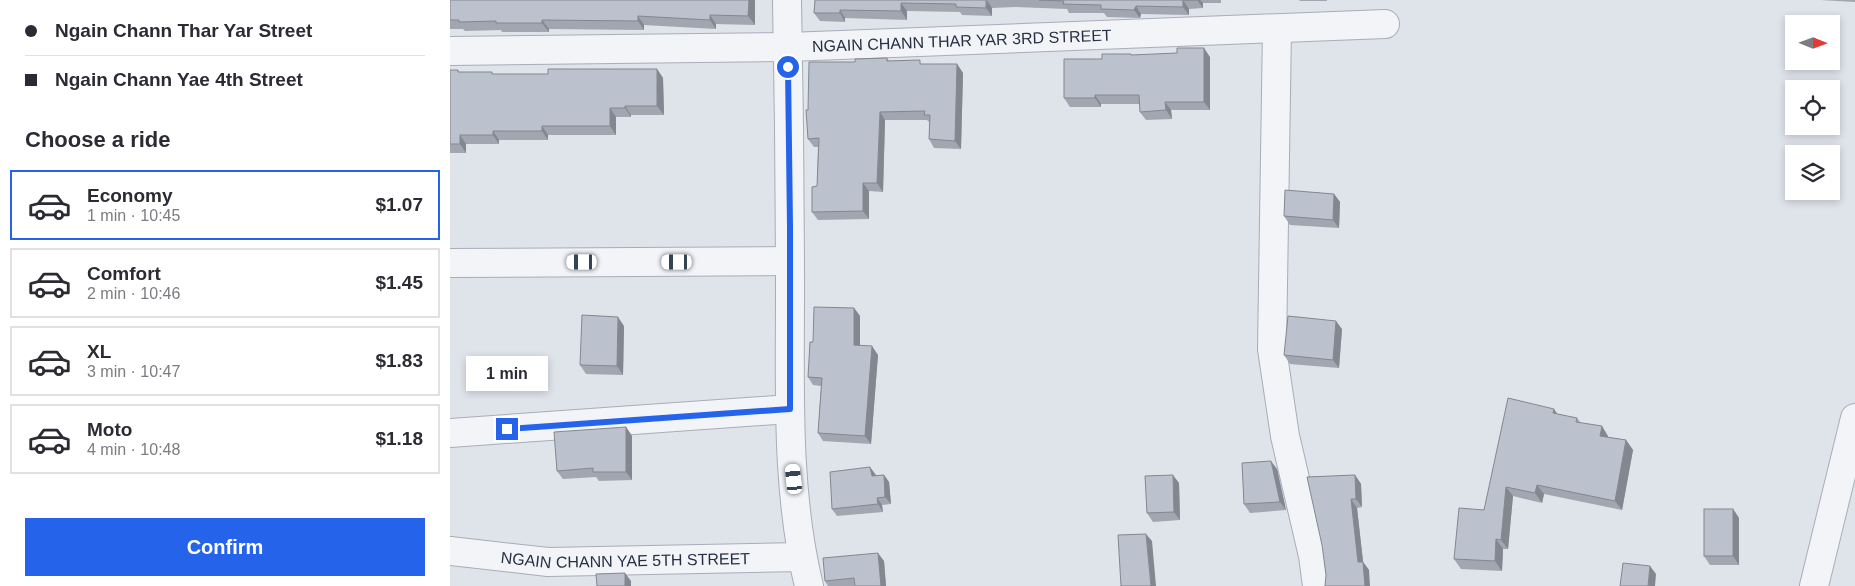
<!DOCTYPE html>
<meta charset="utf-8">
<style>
body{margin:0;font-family:Helvetica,sans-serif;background:#f2f2f3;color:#2b2b33;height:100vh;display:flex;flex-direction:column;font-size:19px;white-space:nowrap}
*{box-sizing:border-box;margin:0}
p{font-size:16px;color:#7c7c81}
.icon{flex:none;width:28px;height:28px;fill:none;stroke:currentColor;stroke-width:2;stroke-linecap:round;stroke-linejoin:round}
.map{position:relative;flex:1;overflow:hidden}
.side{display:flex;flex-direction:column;background:#fff;width:450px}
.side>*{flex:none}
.top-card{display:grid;align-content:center;height:110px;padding:0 25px;background:#fff}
.needle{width:32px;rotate:91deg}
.fabs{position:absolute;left:1335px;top:15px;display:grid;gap:10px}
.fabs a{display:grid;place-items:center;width:55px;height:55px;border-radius:0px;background:#fff;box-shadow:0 2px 8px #0003;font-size:25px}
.end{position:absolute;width:22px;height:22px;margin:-11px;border:6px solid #2563eb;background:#fff;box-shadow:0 0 0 2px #fff}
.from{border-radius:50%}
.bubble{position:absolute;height:35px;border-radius:0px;background:#fff;box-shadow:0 2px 8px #0003;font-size:16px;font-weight:600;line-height:35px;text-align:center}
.car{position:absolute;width:15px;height:30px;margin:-15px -8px;border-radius:6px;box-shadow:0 0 4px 1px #0007;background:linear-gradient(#fff 24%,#345 0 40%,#fff 0 76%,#345 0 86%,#fff 0)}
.top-card b{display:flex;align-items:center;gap:18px;height:48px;font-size:19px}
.top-card b+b{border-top:1px solid #e1e1e2}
.top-card i{width:12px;height:12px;background:#2b2b33}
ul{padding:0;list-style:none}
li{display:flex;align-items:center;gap:15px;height:70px;margin:0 10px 8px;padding:0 15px;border:2px solid #e1e1e2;border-radius:0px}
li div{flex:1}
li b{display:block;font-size:19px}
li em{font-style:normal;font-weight:600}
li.current{border-color:#2563eb}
li>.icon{width:45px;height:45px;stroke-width:1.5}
h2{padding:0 25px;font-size:22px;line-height:60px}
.action{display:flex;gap:10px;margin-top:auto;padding:10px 25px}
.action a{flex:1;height:58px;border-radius:0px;background:#2563eb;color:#fff;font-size:20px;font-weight:600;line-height:58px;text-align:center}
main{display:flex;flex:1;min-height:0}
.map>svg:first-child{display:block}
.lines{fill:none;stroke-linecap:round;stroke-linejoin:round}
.minor-casing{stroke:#a8adb8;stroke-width:30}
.minor{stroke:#f2f4f8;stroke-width:28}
.wall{fill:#a1a6b0}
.shaded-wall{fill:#838790}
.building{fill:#bbc1cd;stroke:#838790}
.route{stroke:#2563eb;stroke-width:6}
.labels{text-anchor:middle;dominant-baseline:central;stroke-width:4;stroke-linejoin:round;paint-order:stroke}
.street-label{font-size:16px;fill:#262f43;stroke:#eef2f7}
</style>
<main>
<section class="side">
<div class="top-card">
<b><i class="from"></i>Ngain Chann Thar Yar Street</b>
<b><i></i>Ngain Chann Yae 4th Street</b>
</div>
<h2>Choose a ride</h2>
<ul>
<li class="current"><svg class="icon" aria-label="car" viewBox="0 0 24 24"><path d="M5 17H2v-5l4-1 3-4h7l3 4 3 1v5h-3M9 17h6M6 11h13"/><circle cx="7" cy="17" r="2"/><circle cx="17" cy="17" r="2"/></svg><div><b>Economy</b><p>1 min · 10:45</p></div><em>$1.07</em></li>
<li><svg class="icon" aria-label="car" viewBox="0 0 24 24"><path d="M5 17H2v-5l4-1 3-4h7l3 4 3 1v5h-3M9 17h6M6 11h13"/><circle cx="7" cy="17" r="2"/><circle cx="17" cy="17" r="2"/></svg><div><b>Comfort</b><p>2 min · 10:46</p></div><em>$1.45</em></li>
<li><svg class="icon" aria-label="car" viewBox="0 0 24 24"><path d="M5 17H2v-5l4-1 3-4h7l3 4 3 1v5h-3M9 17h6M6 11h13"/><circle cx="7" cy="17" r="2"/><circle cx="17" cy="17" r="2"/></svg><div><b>XL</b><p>3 min · 10:47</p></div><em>$1.83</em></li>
<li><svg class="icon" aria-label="car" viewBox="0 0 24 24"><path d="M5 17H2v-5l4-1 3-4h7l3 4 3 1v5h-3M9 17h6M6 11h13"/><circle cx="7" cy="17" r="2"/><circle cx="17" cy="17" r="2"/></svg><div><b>Moto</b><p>4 min · 10:48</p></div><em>$1.18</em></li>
</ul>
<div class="action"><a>Confirm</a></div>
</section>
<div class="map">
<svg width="1405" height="586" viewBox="0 0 1405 586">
<rect width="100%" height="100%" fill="#dfe3ea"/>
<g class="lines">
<defs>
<g id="minor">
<path d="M 337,0 C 339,99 340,197 340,296 C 340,392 336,492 359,586"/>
<path d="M 827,29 L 822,349 L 835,436 L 863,556 L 867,586"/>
<path id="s1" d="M 0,51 L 338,47 L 935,24"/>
<path d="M 0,263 L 340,261"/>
<path d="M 0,433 L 340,409"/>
<path id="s2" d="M 0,551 L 98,562 L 352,557"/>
<path d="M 1364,586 L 1405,418"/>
</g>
</defs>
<!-- minor casing -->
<use href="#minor" class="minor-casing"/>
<!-- minor -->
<use href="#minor" class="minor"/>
</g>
<!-- wall -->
<g class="wall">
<path d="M 0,0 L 305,0 L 305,25 L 266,24 L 266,29 L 194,25 L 194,30 L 99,29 L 99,32 L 52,32 L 51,30 L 15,31 L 13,29 L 0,29 Z"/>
<path d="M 365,0 L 791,0 L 771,0 L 771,3 L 753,3 L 753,8 L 739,9 L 739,15 L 691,14 L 690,18 L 657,17 L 654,13 L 619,13 L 617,9 L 565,7 L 542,8 L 542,16 L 512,15 L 510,12 L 457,11 L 457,20 L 395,18 L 395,22 L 370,21 L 364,13 Z"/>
<path d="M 849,0 L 877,0 L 877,1 L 850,1 Z"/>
<path d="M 1370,0 L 1405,0 L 1405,2 Z"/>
<path d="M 682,55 L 760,57 L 760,110 L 721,110 L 722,119 L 696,120 L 690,112 L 690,104 L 651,104 L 651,107 L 620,107 L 614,98 L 652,59 Z"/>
<path d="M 437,58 L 439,61 L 473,64 L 507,64 L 513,73 L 511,149 L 484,148 L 479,139 L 479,122 L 477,120 L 435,120 L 433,192 L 419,191 L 419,219 L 368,220 L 362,212 L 367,186 L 368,147 L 364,147 L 358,139 L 358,110 L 405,62 Z"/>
<path d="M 207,69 L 213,78 L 214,115 L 181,115 L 181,117 L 166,117 L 166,135 L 98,135 L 98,140 L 49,140 L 49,144 L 16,144 L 16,153 L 0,153 L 0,70 L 8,70 L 9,72 L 44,74 L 98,74 Z"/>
<path d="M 884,194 L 890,202 L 889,228 L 840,225 L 834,216 Z"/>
<path d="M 404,308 L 410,316 L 410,346 L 428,355 L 421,444 L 373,441 L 368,433 L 371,386 L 363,385 L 358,377 L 363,342 Z"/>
<path d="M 174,326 L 173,375 L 136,374 L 130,365 Z"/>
<path d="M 892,329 L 889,368 L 840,364 L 834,355 Z"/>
<path d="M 1108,414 L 1127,418 L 1130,422 L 1158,436 L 1158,437 L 1176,440 L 1183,450 L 1172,510 L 1094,494 L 1092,503 L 1063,496 L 1058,549 L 1053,549 L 1052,571 L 1011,569 L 1004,559 Z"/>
<path d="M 176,427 L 182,436 L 182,480 L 149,481 L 146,477 L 113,479 L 107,471 Z"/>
<path d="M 827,469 L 836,510 L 800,513 L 794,504 Z"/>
<path d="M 426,475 L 426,476 L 434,475 L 439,482 L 441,504 L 432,505 L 433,512 L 387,516 L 382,509 Z"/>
<path d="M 905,475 L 911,484 L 912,507 L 907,508 L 913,562 L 919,570 L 875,586 Z"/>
<path d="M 729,483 L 730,520 L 703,522 L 697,513 Z"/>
<path d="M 1283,509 L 1289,518 L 1289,565 L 1260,565 L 1254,556 Z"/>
<path d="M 434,561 L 436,586 L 378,586 L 375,581 Z"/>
</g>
<!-- shaded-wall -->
<g class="shaded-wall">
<path d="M 299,0 L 305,0 L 305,25 L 298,16 Z"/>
<path d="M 537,0 L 542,8 L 542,16 L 536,8 Z"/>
<path d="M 733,0 L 739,9 L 739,15 L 733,7 Z"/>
<path d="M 747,0 L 750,0 L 753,3 L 753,8 Z"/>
<path d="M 451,3 L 457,11 L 457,20 L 451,11 Z"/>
<path d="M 686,6 L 691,14 L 690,18 L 684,10 Z"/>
<path d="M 390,10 L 395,18 L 395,22 L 390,13 Z"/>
<path d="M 260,15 L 266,24 L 266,29 L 260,20 Z"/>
<path d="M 188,16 L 194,25 L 194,30 L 188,21 Z"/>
<path d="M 92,20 L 99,29 L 99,32 L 92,23 Z"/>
<path d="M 754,48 L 760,57 L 760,110 L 754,102 Z"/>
<path d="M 507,64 L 513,73 L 511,149 L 505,141 Z"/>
<path d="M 207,69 L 213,78 L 214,115 L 207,106 Z"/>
<path d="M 645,95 L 651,104 L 651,107 L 645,98 Z"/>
<path d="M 715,102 L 721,110 L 722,119 L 716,110 Z"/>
<path d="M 175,106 L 181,115 L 181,117 L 175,108 Z"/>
<path d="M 160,108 L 166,117 L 166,135 L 160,126 Z"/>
<path d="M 430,112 L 435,120 L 433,192 L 427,183 Z"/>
<path d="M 92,126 L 98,135 L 98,140 L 92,131 Z"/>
<path d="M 43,131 L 49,140 L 49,144 L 43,135 Z"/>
<path d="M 10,135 L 16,144 L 16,153 L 10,144 Z"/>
<path d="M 413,183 L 419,191 L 419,219 L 413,211 Z"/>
<path d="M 884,194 L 890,202 L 889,228 L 883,220 Z"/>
<path d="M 404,308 L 410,316 L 410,353 L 404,345 Z"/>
<path d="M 168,317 L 174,326 L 173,375 L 167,366 Z"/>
<path d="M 886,321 L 892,329 L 889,368 L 883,360 Z"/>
<path d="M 422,346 L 428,355 L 421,444 L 415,436 Z"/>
<path d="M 1104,409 L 1110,418 L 1103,413 Z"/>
<path d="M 1152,426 L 1158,436 L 1157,446 L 1150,436 Z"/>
<path d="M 176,427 L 182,436 L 182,480 L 176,472 Z"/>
<path d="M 1176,440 L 1183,450 L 1172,510 L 1165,501 Z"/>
<path d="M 821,461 L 827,469 L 836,510 L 830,502 Z"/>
<path d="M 420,467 L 426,475 L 427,484 L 422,476 Z"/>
<path d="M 434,475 L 439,482 L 441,504 L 435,497 Z"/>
<path d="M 723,475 L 729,483 L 730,520 L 724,512 Z"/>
<path d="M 905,475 L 911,484 L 912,507 L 906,499 Z"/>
<path d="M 1087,485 L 1094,494 L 1092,503 L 1085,493 Z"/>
<path d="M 1056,487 L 1063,496 L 1058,549 L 1051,540 Z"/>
<path d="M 427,498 L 432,505 L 433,512 L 428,504 Z"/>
<path d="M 901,499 L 907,508 L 914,570 L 913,562 L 919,570 L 920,586 L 915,586 L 908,562 Z"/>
<path d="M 1283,509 L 1289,518 L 1289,565 L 1283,556 Z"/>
<path d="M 696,534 L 702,541 L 706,586 L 701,586 Z"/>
<path d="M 1046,539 L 1053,549 L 1052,571 L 1045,561 Z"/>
<path d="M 428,553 L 434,561 L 436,586 L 431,586 Z"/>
<path d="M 1200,566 L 1206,574 L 1205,586 L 1198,586 Z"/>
<path d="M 175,573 L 181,581 L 181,586 L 175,586 Z"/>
</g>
<!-- building -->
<g class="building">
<path d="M 0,0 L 299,0 L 298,16 L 260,15 L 260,20 L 188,16 L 188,21 L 92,20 L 92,23 L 46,23 L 46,21 L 9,22 L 9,20 L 0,20 Z"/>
<path d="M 365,0 L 536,0 L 536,8 L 506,7 L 506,4 L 451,3 L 451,11 L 390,10 L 390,13 L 364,13 Z"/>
<path d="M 589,0 L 747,0 L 733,0 L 733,7 L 686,6 L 684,10 L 651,9 L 651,5 L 613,4 L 614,1 Z"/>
<path d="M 727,48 L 754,48 L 754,102 L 715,102 L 716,110 L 690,112 L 689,95 L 645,95 L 645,98 L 614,98 L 614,59 L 652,59 L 652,54 L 681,54 L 681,55 L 727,53 Z"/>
<path d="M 437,58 L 437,61 L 470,60 L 470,64 L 507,64 L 505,141 L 479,139 L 480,115 L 474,115 L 475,111 L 430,112 L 427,183 L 413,183 L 413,211 L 362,212 L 362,187 L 367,186 L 369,138 L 358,139 L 356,110 L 358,110 L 359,62 L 405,62 L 405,59 Z"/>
<path d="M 98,69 L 207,69 L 207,106 L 175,106 L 175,108 L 160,108 L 160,126 L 92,126 L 92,131 L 43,131 L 43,135 L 10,135 L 10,144 L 0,144 L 0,70 L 8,70 L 8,72 L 42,72 L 42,74 L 98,74 Z"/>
<path d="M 835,190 L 884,194 L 883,220 L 834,216 Z"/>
<path d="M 364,307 L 404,308 L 404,345 L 422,346 L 415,436 L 368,433 L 372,378 L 358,377 L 360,342 L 363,342 Z"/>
<path d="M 132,315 L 168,317 L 167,366 L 130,365 Z"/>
<path d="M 838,316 L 886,321 L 883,360 L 834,355 Z"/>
<path d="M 1058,398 L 1104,409 L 1103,413 L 1127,418 L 1126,422 L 1152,426 L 1150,436 L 1176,440 L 1165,501 L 1087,485 L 1085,493 L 1056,487 L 1051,540 L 1046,539 L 1045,561 L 1004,559 L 1009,508 L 1034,510 Z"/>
<path d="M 176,427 L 176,472 L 143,472 L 143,468 L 107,471 L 104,432 Z"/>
<path d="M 821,461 L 830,502 L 794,504 L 792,463 Z"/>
<path d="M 420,467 L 422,476 L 434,475 L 435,497 L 427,498 L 428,504 L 382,509 L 380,472 Z"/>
<path d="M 723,475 L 724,512 L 697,513 L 695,476 Z"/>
<path d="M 905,475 L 906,499 L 901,499 L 908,562 L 913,562 L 915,586 L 875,586 L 876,575 L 872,545 L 857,477 Z"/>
<rect x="1254" y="509" width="29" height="47"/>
<path d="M 696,534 L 701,586 L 671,586 L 668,535 Z"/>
<path d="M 428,553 L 431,586 L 405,586 L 404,578 L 375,581 L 373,558 Z"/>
<path d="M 1173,563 L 1200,566 L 1198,586 L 1170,586 Z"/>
<path d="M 175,573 L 175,586 L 147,586 L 146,574 Z"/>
</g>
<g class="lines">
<!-- route -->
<path class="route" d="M 57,429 L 340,409 L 340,227 L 338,67"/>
</g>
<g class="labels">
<!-- street labels -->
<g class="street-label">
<text stroke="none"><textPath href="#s1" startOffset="512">NGAIN CHANN THAR YAR 3RD STREET</textPath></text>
<text stroke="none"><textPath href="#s2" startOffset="176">NGAIN CHANN YAE 5TH STREET</textPath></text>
</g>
</g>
</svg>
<div class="fabs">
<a><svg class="needle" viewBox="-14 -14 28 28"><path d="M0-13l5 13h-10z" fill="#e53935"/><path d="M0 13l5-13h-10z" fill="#7c7c81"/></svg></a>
<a><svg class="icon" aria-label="locate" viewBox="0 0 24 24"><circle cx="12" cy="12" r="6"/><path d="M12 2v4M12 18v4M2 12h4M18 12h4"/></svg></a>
<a><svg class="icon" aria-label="layers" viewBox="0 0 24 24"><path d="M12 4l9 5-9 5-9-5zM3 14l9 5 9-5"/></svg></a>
</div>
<i class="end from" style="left:338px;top:67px"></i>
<i class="end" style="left:57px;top:429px"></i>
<div class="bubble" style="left:16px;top:356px;width:82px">1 min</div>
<i class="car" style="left:132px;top:262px;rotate:270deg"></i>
<i class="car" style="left:227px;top:262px;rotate:270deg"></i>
<i class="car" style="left:344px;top:479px;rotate:354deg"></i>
</div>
</main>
